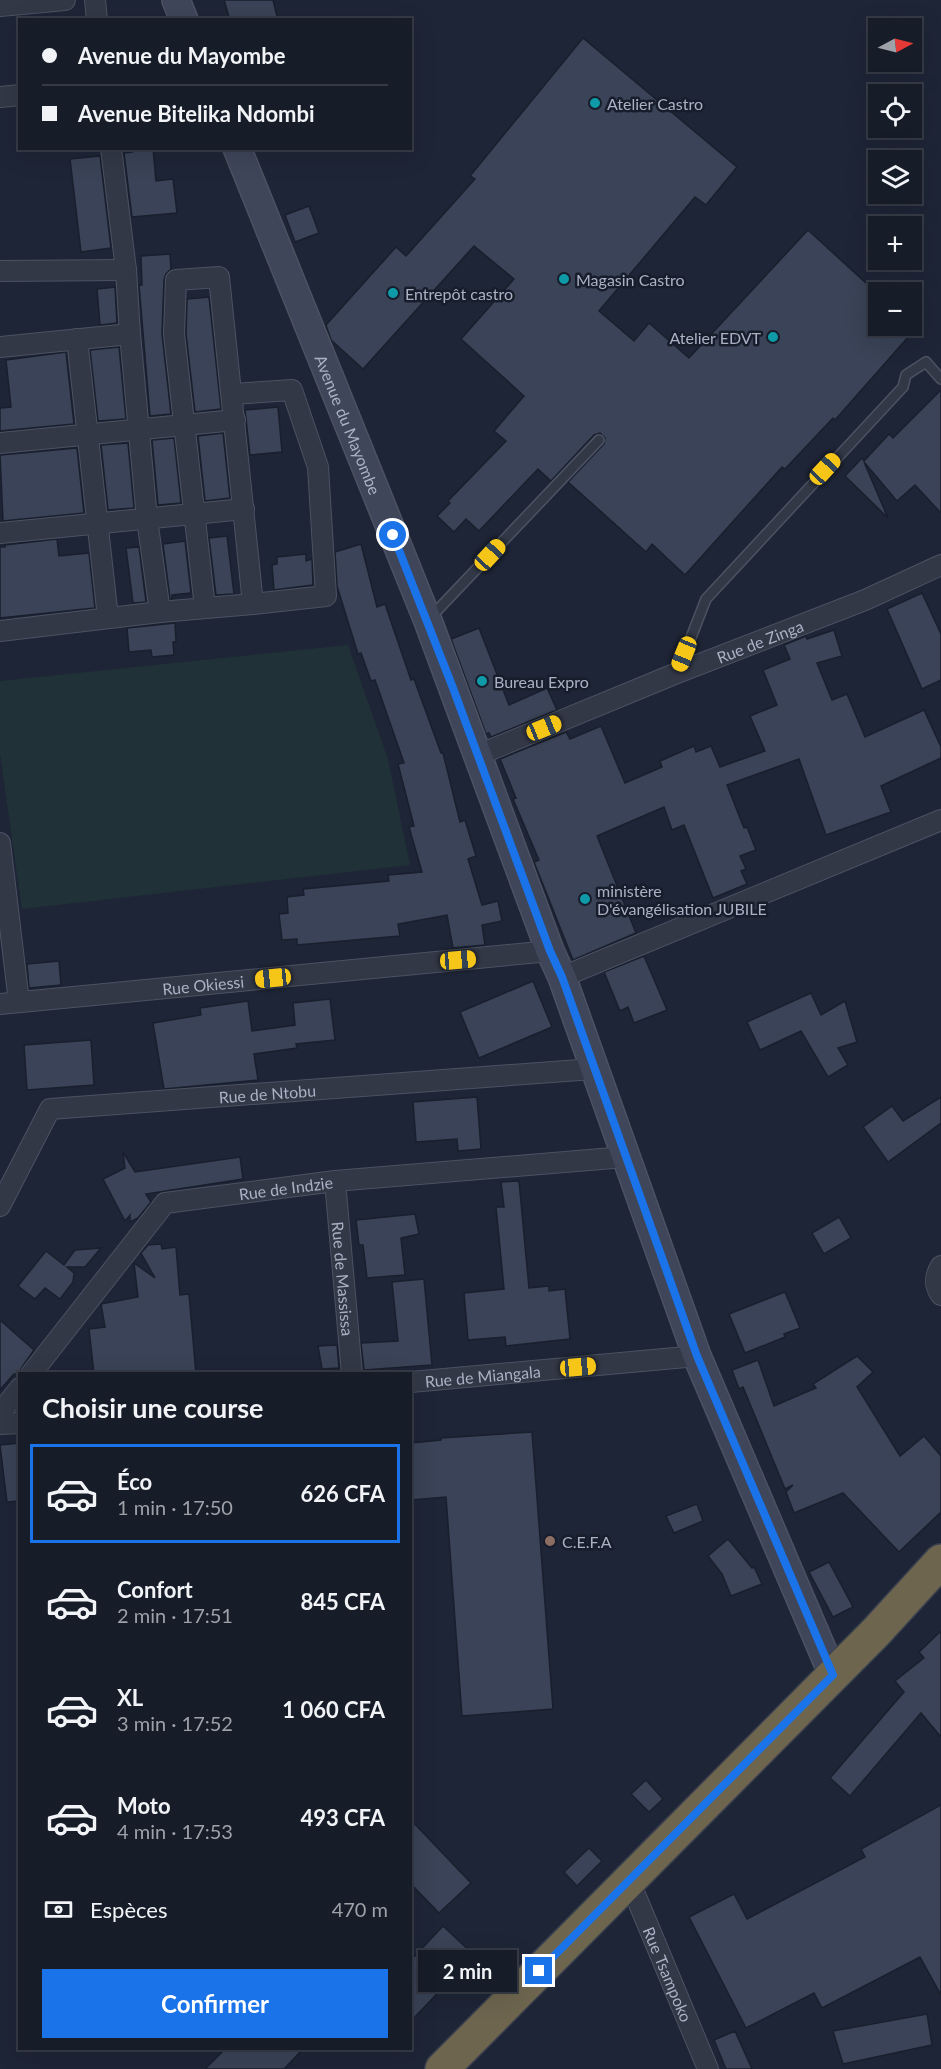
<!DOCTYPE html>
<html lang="fr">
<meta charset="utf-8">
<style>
body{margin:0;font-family:Lato,sans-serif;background:#232934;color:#f1f3f6;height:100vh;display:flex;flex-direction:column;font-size:22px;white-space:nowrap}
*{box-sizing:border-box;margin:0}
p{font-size:20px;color:#9ea1a8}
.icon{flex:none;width:33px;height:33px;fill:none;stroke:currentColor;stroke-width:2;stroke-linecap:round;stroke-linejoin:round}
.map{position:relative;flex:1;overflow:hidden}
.details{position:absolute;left:18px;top:1372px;width:394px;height:678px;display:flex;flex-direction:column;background:#161c28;border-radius:0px;box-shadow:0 6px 24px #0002,0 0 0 2px #353a45}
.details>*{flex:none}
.top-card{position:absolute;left:18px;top:18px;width:394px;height:132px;border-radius:0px;box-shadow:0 6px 24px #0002,0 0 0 2px #353a45;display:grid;align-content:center;height:132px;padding:0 24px;background:#161c28}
.needle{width:39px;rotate:83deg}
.controls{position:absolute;left:868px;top:18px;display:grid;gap:12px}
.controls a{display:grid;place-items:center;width:54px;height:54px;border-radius:0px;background:#161c28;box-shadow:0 6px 24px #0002,0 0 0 2px #353a45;font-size:30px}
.end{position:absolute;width:27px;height:27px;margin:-14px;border:8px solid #1a73e8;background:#fff;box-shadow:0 0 0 3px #fff}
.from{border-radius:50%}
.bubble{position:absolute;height:42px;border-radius:0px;background:#161c28;box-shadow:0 6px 24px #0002,0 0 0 2px #353a45;font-size:20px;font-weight:700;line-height:42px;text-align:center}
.car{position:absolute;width:18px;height:36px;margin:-18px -9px;border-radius:8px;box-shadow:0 0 4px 2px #0007;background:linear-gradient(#f5c518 24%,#345 0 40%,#f5c518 0 76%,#345 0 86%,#f5c518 0)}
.top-card b{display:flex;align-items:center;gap:21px;height:57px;font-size:22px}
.top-card b+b{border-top:2px solid #353a45}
.top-card i{width:15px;height:15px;background:#f1f3f6}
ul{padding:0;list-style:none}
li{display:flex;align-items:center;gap:18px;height:99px;margin:0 12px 9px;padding:0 12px;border:3px solid transparent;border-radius:0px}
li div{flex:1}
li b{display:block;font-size:22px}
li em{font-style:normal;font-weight:700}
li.on{border-color:#1a73e8}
li>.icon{width:54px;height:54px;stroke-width:1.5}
h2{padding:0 24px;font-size:27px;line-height:72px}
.pay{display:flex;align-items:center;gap:15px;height:66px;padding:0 24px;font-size:22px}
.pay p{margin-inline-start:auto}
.primary-button{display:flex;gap:12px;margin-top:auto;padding:12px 24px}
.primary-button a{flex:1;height:69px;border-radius:0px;background:#1a73e8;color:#fff;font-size:24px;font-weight:700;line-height:69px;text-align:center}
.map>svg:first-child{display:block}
.green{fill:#203137}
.building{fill:#3a4357;stroke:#191f2d;stroke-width:1.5}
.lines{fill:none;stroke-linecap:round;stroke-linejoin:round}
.lane-casing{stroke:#4c5262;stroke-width:12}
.street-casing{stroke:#4c5262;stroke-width:22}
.secondary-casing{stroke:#4c5262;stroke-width:30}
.highway-casing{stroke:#393f4e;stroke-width:36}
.lane{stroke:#323846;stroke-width:9}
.street{stroke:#323846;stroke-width:20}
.secondary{stroke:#3f465a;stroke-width:27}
.highway{stroke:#6d654e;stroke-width:33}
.route{stroke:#1a73e8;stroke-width:8}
.culture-dot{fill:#0f9aa8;stroke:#171d2b;stroke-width:2}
.education-dot{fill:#8d6e63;stroke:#171d2b;stroke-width:2}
.labels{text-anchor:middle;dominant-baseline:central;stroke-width:5;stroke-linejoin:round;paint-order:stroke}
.poi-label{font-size:16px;fill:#abb1c4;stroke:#171d2b;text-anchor:start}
.street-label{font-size:16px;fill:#abb1c4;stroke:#171d2b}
</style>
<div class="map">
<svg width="941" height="2069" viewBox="0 0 941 2069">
<rect width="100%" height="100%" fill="#1e2536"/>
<!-- green -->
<path class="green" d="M 348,645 L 388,759 L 410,865 L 22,909 L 0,754 L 0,681 Z"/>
<!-- building -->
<g class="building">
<path d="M 224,0 L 273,0 L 278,20 L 230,20 Z"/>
<path d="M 583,38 L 737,167 L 706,205 L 695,197 L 599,311 L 634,341 L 649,323 L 689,358 L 808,230 L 879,295 L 879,326 L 912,326 L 912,322 L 917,327 L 835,420 L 833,418 L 785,469 L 782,467 L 685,575 L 652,544 L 646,552 L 568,482 L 604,444 L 605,438 L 600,433 L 594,435 L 551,481 L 538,469 L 479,531 L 466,519 L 454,532 L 437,516 L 450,503 L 448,501 L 506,441 L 494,431 L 524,396 L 461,339 L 514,279 L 474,246 L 363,369 L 331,340 L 326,325 L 396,247 L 406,256 L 475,179 L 470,176 Z"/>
<path d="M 131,148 L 153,148 L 156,181 L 173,179 L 177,213 L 132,217 L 124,153 L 132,152 Z"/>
<path d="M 100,156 L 111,248 L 81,252 L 70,159 Z"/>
<path d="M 309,206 L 319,233 L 295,242 L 285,215 Z"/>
<path d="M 170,254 L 171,269 L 166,274 L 164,280 L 162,334 L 171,414 L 150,416 L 139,285 L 142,285 L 141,256 Z"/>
<path d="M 115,287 L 117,323 L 100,325 L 97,289 Z"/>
<path d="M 209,297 L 221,409 L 195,412 L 186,334 L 187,299 Z"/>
<path d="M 119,347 L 126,419 L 98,421 L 90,350 Z"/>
<path d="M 66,352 L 74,424 L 0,431 L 0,408 L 11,407 L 6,360 Z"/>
<path d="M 941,390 L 941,513 L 915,485 L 897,501 L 864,462 L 888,518 L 845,476 L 862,458 L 864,461 L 889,434 L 893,438 Z"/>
<path d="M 278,407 L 282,452 L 250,455 L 245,410 Z"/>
<path d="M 223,433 L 230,498 L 205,501 L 198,436 Z"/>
<path d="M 174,438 L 181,503 L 158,505 L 152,440 Z"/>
<path d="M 128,443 L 134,508 L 108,510 L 101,445 Z"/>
<path d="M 77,448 L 84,513 L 3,521 L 0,455 Z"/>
<path d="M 227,536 L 234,594 L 216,595 L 209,538 Z"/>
<path d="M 57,539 L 59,556 L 89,553 L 95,608 L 0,618 L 0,547 L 5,547 L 5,545 Z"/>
<path d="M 185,541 L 191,593 L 172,595 L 172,599 L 170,599 L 163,544 Z"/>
<path d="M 361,544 L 377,607 L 385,604 L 411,680 L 414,679 L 441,753 L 443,753 L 460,822 L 465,820 L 476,856 L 468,859 L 482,905 L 498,901 L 502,921 L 482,925 L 485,945 L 453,948 L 447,915 L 398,924 L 400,936 L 297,945 L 297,939 L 282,940 L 279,914 L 288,913 L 287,897 L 304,895 L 303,889 L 389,881 L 388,875 L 422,872 L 409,827 L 414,826 L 398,764 L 404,763 L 375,680 L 371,681 L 361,653 L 358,654 L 337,586 L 335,552 Z"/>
<path d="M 139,547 L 146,602 L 133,603 L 126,548 Z"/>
<path d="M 306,554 L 306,561 L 312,559 L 313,585 L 274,590 L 272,565 L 277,564 L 277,557 Z"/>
<path d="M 922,593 L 941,634 L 941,680 L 922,689 L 887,609 Z"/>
<path d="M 175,623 L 176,642 L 173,642 L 174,655 L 152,657 L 151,650 L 129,652 L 127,628 Z"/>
<path d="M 479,628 L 509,705 L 547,688 L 557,710 L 491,737 L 489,733 L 486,734 L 451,639 Z"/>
<path d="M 834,630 L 842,656 L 817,663 L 832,700 L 847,694 L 865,737 L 924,710 L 941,747 L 941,758 L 881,786 L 891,812 L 826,835 L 799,759 L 727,785 L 744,828 L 747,827 L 756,850 L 740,856 L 746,869 L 741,871 L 747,884 L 713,898 L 684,825 L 672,830 L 664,807 L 597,836 L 636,933 L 573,960 L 534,862 L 539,860 L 513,799 L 516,798 L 500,759 L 566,732 L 570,739 L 601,726 L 625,783 L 662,767 L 660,761 L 694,746 L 696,752 L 711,746 L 720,767 L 765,751 L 750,716 L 777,705 L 763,670 L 790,659 L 784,645 L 806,636 L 807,639 Z"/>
<path d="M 644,956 L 667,1010 L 634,1023 L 628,1007 L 620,1011 L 604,972 Z"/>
<path d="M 59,961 L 61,985 L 29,988 L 27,964 Z"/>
<path d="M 533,981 L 552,1027 L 479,1058 L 460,1012 Z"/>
<path d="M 811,993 L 821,1015 L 845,1001 L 857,1042 L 838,1048 L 848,1065 L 828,1077 L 801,1031 L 760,1050 L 747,1022 Z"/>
<path d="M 330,999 L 335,1040 L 296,1044 L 297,1048 L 254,1054 L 258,1080 L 164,1089 L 153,1023 L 201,1015 L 200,1008 L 248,1001 L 252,1031 L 295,1025 L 293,1003 Z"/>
<path d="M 91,1040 L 94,1085 L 27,1090 L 24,1045 Z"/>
<path d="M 477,1097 L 481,1149 L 458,1151 L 457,1139 L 416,1142 L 413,1102 Z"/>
<path d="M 941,1097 L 941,1123 L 888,1162 L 863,1127 L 892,1106 L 903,1121 Z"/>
<path d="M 123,1152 L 135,1172 L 240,1157 L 243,1179 L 146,1194 L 151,1202 L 138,1218 L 130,1222 L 130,1215 L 125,1221 L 103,1179 L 125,1168 Z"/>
<path d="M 519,1181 L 529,1288 L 549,1286 L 549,1291 L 565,1289 L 570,1339 L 506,1346 L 505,1337 L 468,1340 L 464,1293 L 504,1289 L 496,1207 L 504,1207 L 501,1182 Z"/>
<path d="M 415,1214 L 419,1234 L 401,1238 L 405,1275 L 367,1278 L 363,1245 L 359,1245 L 356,1220 Z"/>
<path d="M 839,1217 L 851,1238 L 824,1254 L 812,1233 Z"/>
<path d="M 161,1244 L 162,1249 L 176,1247 L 180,1295 L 189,1294 L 196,1374 L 94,1374 L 89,1329 L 105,1327 L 101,1304 L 138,1297 L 134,1263 L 155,1278 L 141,1253 L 148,1245 Z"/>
<path d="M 101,1248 L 85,1267 L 67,1267 L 74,1273 L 73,1282 L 60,1299 L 45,1288 L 35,1299 L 18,1286 L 46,1251 L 64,1265 L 75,1250 Z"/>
<path d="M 424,1279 L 432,1365 L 364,1370 L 361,1343 L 398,1341 L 392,1282 Z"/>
<path d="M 785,1292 L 800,1328 L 784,1334 L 785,1337 L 745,1353 L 729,1314 Z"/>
<path d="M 0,1320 L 34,1350 L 22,1367 L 19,1374 L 14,1374 L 0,1390 Z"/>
<path d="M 337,1345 L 339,1368 L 322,1369 L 318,1346 Z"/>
<path d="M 857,1356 L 873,1372 L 857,1387 L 900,1456 L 924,1436 L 941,1456 L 941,1512 L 899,1552 L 843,1493 L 794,1513 L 786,1492 L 793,1485 L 785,1489 L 743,1387 L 739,1389 L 732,1370 L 758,1360 L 774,1406 L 816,1388 L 813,1384 Z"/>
<path d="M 532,1432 L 553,1709 L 462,1716 L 446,1497 L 411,1500 L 411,1443 L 441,1440 L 441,1438 Z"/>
<path d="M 20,1443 L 20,1501 L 7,1502 L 0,1445 Z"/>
<path d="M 697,1504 L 703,1521 L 674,1533 L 666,1516 Z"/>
<path d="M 728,1539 L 752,1568 L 754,1567 L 762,1584 L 731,1596 L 722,1574 L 708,1556 Z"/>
<path d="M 829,1562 L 853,1607 L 833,1617 L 809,1572 Z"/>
<path d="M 941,1631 L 941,1737 L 921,1713 L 850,1796 L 830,1778 L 904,1692 L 895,1681 L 924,1658 L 919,1652 Z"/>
<path d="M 646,1780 L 663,1799 L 649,1812 L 631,1794 Z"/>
<path d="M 941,1805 L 941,1995 L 920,1957 L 822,2008 L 814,1993 L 746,2028 L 689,1917 L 734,1894 L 747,1919 L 865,1857 L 861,1849 Z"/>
<path d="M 411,1820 L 471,1883 L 439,1913 L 411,1884 Z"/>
<path d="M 589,1848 L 602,1861 L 577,1886 L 564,1872 Z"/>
<path d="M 443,1926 L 474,1955 L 411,2021 L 411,1960 Z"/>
<path d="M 927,2014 L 932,2045 L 843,2064 L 833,2031 Z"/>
<path d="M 735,2031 L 743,2049 L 752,2069 L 726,2069 L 714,2040 Z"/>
<path d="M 225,2049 L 303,2049 L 284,2069 L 205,2069 Z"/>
</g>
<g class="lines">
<defs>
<g id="lane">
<path d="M 429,619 L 599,440"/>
<path d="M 678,671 L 706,599 L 903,387 L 906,375 L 926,362 L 941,379"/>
</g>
<g id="street">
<path d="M 95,0 L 97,20"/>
<path d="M 0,6 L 65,0"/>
<path d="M 0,97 L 20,95"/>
<path d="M 111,148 L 126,270 L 130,334 L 147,519 L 160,612"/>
<path d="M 0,271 L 126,270"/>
<path d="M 77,339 L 108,618"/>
<path d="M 0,347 L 130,334"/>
<path d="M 233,394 L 292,390 L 318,467 L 326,596 L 253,604"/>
<path d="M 0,443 L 235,420"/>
<path d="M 0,533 L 244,509"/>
<path d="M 0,631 L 160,612 L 253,604 L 219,277 L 176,280 L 174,334 L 205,608"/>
<path id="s1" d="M 478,755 L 677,673 L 865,600 L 941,565"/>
<path d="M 0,843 L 19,1002"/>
<path d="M 562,977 L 941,820"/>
<path id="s2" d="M 0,1004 L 550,951"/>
<path id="s3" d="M 335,1181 L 352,1374"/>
<path id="s4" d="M 0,1206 L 50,1109 L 593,1069"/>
<path d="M 941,1266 C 934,1277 934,1285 941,1295"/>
<path id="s5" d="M 31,1374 L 165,1203 L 335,1181 L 625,1157"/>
<path id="s6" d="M 411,1382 L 697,1356"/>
<path d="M 0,1413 L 20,1388"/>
<path d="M 0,1424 L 20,1423"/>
<path id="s7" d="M 629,1880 L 708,2069"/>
</g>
<g id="secondary">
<path d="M 176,0 L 184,20"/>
<path id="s8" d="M 237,148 L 428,621 L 550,951 L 562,977 L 697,1356 L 833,1675"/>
</g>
<path id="highway" d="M 442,2069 L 876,1632 L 941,1561"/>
</defs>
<!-- lane casing -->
<use href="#lane" class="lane-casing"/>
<!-- street casing -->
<use href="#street" class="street-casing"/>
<!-- secondary casing -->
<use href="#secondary" class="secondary-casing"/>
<!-- highway casing -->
<use href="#highway" class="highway-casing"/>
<!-- lane -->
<use href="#lane" class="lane"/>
<!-- street -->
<use href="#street" class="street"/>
<!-- secondary -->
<use href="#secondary" class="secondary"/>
<!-- highway -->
<use href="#highway" class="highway"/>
</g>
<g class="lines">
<!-- route -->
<path class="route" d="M 393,535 L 453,688 L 550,951 L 562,977 L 697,1356 L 833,1675 L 539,1971"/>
</g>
<!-- markers -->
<g class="culture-dot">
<circle cx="595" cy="103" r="6"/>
<circle cx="564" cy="279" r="6"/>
<circle cx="393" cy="293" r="6"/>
<circle cx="773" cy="337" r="6"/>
<circle cx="482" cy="681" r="6"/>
<circle cx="585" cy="899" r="6"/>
</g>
<circle class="education-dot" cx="550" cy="1541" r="6"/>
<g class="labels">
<!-- poi labels -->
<g class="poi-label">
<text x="607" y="103">Atelier Castro</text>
<text x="576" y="279">Magasin Castro</text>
<text x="405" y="293">Entrepôt castro</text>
<text x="761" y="337" text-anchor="end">Atelier EDVT</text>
<text x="494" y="681">Bureau Expro</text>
<text x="597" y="890">ministère<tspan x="597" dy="18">D'évangélisation JUBILE</tspan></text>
<text x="562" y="1541">C.E.F.A</text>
</g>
<!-- street labels -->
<g class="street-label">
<text stroke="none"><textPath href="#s8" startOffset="298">Avenue du Mayombe</textPath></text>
<text stroke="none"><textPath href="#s1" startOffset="304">Rue de Zinga</textPath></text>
<text stroke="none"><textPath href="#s2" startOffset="204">Rue Okiessi</textPath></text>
<text stroke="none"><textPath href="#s4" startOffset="327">Rue de Ntobu</textPath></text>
<text stroke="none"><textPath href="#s5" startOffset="339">Rue de Indzie</textPath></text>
<text stroke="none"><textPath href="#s3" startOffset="98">Rue de Massissa</textPath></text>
<text stroke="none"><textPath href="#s6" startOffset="72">Rue de Miangala</textPath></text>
<text stroke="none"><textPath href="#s7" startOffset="102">Rue Tsampoko</textPath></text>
</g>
</g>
</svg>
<div class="controls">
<a><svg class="needle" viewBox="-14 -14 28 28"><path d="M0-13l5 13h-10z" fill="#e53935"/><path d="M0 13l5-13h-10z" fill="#9ea1a8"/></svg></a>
<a><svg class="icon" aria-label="locate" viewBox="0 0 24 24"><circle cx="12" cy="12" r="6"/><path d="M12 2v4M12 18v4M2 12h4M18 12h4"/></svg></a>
<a><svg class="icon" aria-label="layers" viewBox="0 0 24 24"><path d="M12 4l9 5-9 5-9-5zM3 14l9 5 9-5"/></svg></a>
<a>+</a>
<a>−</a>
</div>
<i class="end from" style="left:393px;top:535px"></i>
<i class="end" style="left:539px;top:1971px"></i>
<div class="bubble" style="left:418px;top:1950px;width:99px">2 min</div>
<i class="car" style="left:825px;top:469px;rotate:43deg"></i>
<i class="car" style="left:490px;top:555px;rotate:43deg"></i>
<i class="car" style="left:684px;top:654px;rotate:202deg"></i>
<i class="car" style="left:544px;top:728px;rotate:68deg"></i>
<i class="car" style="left:458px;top:960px;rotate:85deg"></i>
<i class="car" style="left:273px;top:978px;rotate:264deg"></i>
<i class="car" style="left:578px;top:1367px;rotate:85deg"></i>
<div class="top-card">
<b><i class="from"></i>Avenue du Mayombe</b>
<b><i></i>Avenue Bitelika Ndombi</b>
</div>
<section class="details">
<h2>Choisir une course</h2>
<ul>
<li class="on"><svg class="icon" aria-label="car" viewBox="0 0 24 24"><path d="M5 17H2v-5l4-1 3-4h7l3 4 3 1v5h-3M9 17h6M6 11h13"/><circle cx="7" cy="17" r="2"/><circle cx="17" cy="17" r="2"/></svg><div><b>Éco</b><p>1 min · 17:50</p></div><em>626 CFA</em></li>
<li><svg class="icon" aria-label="car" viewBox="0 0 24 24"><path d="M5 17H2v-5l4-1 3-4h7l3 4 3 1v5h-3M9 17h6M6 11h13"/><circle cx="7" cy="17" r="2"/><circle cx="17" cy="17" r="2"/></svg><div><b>Confort</b><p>2 min · 17:51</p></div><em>845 CFA</em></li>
<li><svg class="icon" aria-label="car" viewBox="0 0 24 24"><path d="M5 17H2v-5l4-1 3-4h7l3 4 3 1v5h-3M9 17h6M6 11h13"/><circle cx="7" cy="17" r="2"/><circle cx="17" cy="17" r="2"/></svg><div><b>XL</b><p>3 min · 17:52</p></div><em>1 060 CFA</em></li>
<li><svg class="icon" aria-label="car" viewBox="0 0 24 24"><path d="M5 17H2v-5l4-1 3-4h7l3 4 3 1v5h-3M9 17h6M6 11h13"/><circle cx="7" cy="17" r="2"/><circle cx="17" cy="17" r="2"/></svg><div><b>Moto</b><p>4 min · 17:53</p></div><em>493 CFA</em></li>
</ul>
<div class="pay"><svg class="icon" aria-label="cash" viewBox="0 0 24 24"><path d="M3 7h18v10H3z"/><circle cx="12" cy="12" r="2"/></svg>Espèces<p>470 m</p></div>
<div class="primary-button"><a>Confirmer</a></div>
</section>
</div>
